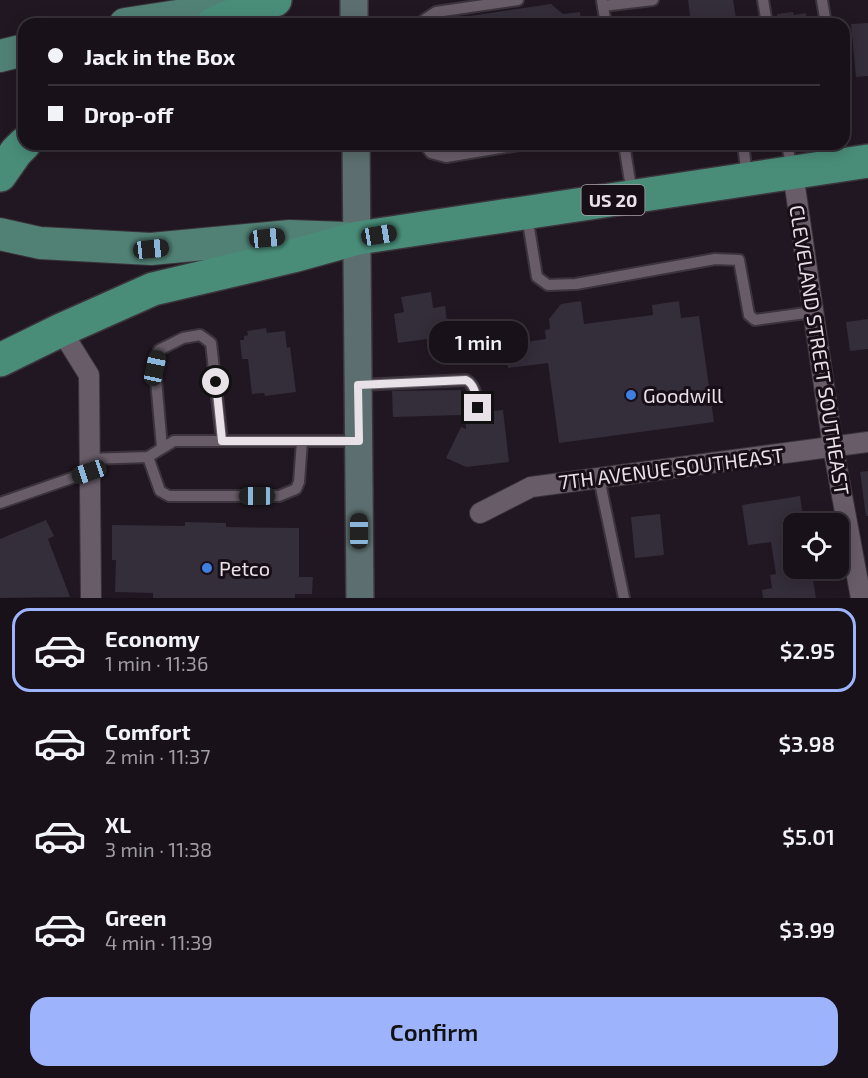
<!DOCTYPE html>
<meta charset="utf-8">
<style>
body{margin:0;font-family:"Exo 2",sans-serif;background:#261f27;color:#f1f3f6;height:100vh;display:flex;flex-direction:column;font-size:22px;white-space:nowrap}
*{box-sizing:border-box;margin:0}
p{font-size:20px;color:#9f9da2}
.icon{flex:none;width:33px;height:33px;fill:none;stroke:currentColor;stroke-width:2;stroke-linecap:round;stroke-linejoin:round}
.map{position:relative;height:598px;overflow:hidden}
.details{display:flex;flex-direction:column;background:#19111a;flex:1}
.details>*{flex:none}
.top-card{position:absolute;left:18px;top:18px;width:832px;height:132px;border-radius:18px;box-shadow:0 3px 15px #0003,0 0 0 2px #373139;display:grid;align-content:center;height:132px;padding:0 30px;background:#19111a}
.tools{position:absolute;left:783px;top:513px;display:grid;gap:12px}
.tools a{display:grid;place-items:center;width:66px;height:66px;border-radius:12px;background:#19111a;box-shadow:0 3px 15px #0003,0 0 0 2px #373139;font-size:30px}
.end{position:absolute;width:27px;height:27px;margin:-14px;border:8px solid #e8e1e8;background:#111;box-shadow:0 0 0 3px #111}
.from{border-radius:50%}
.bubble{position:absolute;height:42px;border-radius:18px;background:#19111a;box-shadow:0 3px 15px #0003,0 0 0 2px #373139;font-size:20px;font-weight:600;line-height:42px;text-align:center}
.car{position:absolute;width:18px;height:36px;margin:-18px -9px;border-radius:8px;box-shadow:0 0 4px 2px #0007;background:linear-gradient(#222 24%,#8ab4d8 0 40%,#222 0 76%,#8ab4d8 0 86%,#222 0)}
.top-card b{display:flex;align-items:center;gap:21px;height:57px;font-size:22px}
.top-card b+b{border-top:2px solid #373139}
.top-card i{width:15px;height:15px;background:#f1f3f6}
ul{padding:10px 0 0;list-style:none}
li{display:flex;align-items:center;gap:18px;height:84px;margin:0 12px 9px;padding:0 18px;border:3px solid transparent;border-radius:18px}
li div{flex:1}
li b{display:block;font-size:22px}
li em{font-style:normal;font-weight:600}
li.on{border-color:#9db4fd}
li>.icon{width:54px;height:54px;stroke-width:1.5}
.action{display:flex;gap:12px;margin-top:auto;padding:12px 30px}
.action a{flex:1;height:69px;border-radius:18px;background:#9db4fd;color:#111;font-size:24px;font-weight:600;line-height:69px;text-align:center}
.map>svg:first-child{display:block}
.building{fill:#342d3a}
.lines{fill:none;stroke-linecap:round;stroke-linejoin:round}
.service-casing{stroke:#3b343c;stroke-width:14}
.minor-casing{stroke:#3b343c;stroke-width:22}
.secondary-casing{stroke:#3b343c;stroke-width:30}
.primary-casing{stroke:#3b343c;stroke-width:34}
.trunk-casing{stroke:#3b343c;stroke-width:36}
.service{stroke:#685c69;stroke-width:10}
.minor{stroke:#685c69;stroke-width:20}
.secondary{stroke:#5c6e6f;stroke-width:27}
.primary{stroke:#518175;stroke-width:32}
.trunk{stroke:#498d79;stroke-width:33}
.route{stroke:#e8e1e8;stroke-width:8}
.shop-dot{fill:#3f7fe0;stroke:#180e18;stroke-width:2}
.labels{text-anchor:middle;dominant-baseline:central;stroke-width:6;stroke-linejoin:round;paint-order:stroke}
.shield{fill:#180e18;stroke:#aaa2aa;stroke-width:1.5}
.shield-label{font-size:18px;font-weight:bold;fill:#e8e1e8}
.street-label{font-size:20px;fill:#e8e1e8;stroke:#180e18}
.poi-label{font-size:20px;fill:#e8e1e8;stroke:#180e18;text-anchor:start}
</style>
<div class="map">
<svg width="868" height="598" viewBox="0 0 868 598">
<rect width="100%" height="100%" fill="#211722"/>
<!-- building -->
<g class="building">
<path d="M 688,0 L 733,0 L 737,24 L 691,24 Z"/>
<path d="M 551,4 L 563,14 L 580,12 L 581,24 L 436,24 L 436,21 Z"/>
<path d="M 793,12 L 794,15 L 806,13 L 807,24 L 778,24 L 777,14 Z"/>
<path d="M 868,23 L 868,76 L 856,77 L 851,24 Z"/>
<path d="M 431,292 L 433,308 L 445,306 L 449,336 L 398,343 L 394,314 L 404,312 L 401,297 Z"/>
<path d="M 581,301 L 584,324 L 653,315 L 652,305 L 679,301 L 681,318 L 699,316 L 714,422 L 559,443 L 548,363 L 508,368 L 505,345 L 546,339 L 545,330 L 550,329 L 549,319 L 561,304 Z"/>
<path d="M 868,319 L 868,349 L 850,351 L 846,322 Z"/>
<path d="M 266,328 L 267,333 L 285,331 L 287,348 L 290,347 L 296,392 L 265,396 L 264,393 L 252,394 L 248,359 L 242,359 L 240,340 L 244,340 L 244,336 L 248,335 L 247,331 Z"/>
<path d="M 461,390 L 461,415 L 393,417 L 392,391 Z"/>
<path d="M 503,410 L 509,462 L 466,467 L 446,458 L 461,427 L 466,429 L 465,414 Z"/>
<path d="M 868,471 L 868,516 L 866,516 L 860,472 Z"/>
<path d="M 800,496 L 804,524 L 794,524 L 794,568 L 811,568 L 816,598 L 763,598 L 762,590 L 772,588 L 770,575 L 776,574 L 771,542 L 748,545 L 742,505 Z"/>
<path d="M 660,514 L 664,555 L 635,558 L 631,517 Z"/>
<path d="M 46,520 L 54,536 L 48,539 L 70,597 L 0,598 L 0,539 Z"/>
<path d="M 185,522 L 226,523 L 226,527 L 299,528 L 299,577 L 313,577 L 312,594 L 295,594 L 295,598 L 153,598 L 153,593 L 115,592 L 116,560 L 112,560 L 112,525 L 185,526 Z"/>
</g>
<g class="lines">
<defs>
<g id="service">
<path d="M 763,0 L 767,24"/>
<path d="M 822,0 L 826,24"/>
<path d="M 602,1 L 606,24"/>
<path d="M 603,6 L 653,0"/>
<path d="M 422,24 L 424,20 L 436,12 L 518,0"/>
<path d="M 424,144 L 431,153 L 446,157 L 525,144"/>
<path d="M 624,144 L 632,194"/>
<path d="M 743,144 L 747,176"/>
<path d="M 787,144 L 792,169"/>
<path d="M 527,216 L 537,277 L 548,285 L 576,284 L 715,259 L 739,260 L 749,315 L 755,320 L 813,312"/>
<path d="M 359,385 L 466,380 C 476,385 476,398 478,408"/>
<path d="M 162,448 L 155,368 L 159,350 L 183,338 L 200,335 L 211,343 L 222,441"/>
<path d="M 148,457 L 160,491 L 169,496 L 279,496 L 296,489 L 299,482 L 302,441"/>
<path d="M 89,459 L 148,457 L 174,441 L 358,441"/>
<path d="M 599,478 L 624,598"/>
<path d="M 0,503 L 89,472"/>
</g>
<g id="minor">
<path d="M 793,173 L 833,447 L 861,598"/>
<path d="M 61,330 L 89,375 L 91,598"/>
<path d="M 480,513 L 531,487 L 868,442"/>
</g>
<g id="secondary">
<path d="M 354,0 L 354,24"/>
<path d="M 356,144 L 360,598"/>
</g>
<g id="primary">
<path d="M 125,24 L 243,6"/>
<path d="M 0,56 L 24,50"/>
<path d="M 0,234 L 40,243 L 151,249 L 290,236 L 345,238"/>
</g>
<g id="trunk">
<path d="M 213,24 L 259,4 L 275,0"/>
<path d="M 0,175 L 16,152 L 24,144"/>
<path d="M 0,360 L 61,330 L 153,289 L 293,256 L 358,238 L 868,161"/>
</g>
</defs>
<!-- service casing -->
<use href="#service" class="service-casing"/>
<!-- minor casing -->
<use href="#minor" class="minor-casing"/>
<!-- secondary casing -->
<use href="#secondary" class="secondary-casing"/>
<!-- primary casing -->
<use href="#primary" class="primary-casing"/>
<!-- trunk casing -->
<use href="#trunk" class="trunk-casing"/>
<!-- service -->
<use href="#service" class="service"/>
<!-- minor -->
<use href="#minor" class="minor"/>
<!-- secondary -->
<use href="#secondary" class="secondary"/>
<!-- primary -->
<use href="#primary" class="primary"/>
<!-- trunk -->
<use href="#trunk" class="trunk"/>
</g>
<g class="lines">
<!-- route -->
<path class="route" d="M 216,382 L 222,441 L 359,441 L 358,385 L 466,380 C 476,385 476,398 478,408"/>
</g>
<!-- markers -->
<g class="shop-dot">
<circle cx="631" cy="395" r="6"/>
<circle cx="207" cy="568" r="6"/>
</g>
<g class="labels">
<!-- shield labels -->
<rect class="shield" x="581.5" y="185" width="63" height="30" rx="4.5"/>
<g class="shield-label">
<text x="613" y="200">US 20</text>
</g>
<!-- street labels -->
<g class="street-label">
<text transform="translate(820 350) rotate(81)">CLEVELAND STREET SOUTHEAST</text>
<text transform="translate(671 468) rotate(-7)">7TH AVENUE SOUTHEAST</text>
</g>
<!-- poi labels -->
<g class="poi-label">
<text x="643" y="395">Goodwill</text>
<text x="219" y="568">Petco</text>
</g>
</g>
</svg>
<div class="tools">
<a><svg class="icon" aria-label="locate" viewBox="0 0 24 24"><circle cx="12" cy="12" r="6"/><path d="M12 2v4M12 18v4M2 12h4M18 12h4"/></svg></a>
</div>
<i class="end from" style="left:216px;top:382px"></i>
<i class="end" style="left:478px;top:408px"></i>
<div class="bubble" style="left:429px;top:321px;width:99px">1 min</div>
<i class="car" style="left:379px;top:235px;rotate:81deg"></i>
<i class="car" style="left:267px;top:238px;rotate:84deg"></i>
<i class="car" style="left:151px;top:249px;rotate:84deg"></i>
<i class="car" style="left:155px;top:368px;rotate:12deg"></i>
<i class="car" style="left:89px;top:472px;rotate:251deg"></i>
<i class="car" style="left:257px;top:496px;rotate:270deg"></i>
<i class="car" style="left:359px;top:531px;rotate:0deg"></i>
<div class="top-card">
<b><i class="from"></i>Jack in the Box</b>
<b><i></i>Drop-off</b>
</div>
</div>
<section class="details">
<ul>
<li class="on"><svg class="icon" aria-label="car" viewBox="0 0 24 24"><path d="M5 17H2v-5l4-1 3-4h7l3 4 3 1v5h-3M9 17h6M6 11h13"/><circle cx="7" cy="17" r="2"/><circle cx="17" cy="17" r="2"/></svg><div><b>Economy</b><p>1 min · 11:36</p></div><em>$2.95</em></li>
<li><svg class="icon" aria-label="car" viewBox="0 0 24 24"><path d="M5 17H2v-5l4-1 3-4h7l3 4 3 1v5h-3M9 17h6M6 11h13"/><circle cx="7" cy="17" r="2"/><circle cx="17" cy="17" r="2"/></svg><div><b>Comfort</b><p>2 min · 11:37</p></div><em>$3.98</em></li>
<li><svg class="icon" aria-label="car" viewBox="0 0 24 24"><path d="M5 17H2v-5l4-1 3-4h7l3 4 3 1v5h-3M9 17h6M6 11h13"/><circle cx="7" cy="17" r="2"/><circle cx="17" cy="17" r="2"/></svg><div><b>XL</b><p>3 min · 11:38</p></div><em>$5.01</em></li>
<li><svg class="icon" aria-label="car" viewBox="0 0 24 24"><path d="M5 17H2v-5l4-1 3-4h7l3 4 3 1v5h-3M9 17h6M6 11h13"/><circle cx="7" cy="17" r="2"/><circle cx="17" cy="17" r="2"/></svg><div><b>Green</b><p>4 min · 11:39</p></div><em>$3.99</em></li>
</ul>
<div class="action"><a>Confirm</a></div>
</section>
